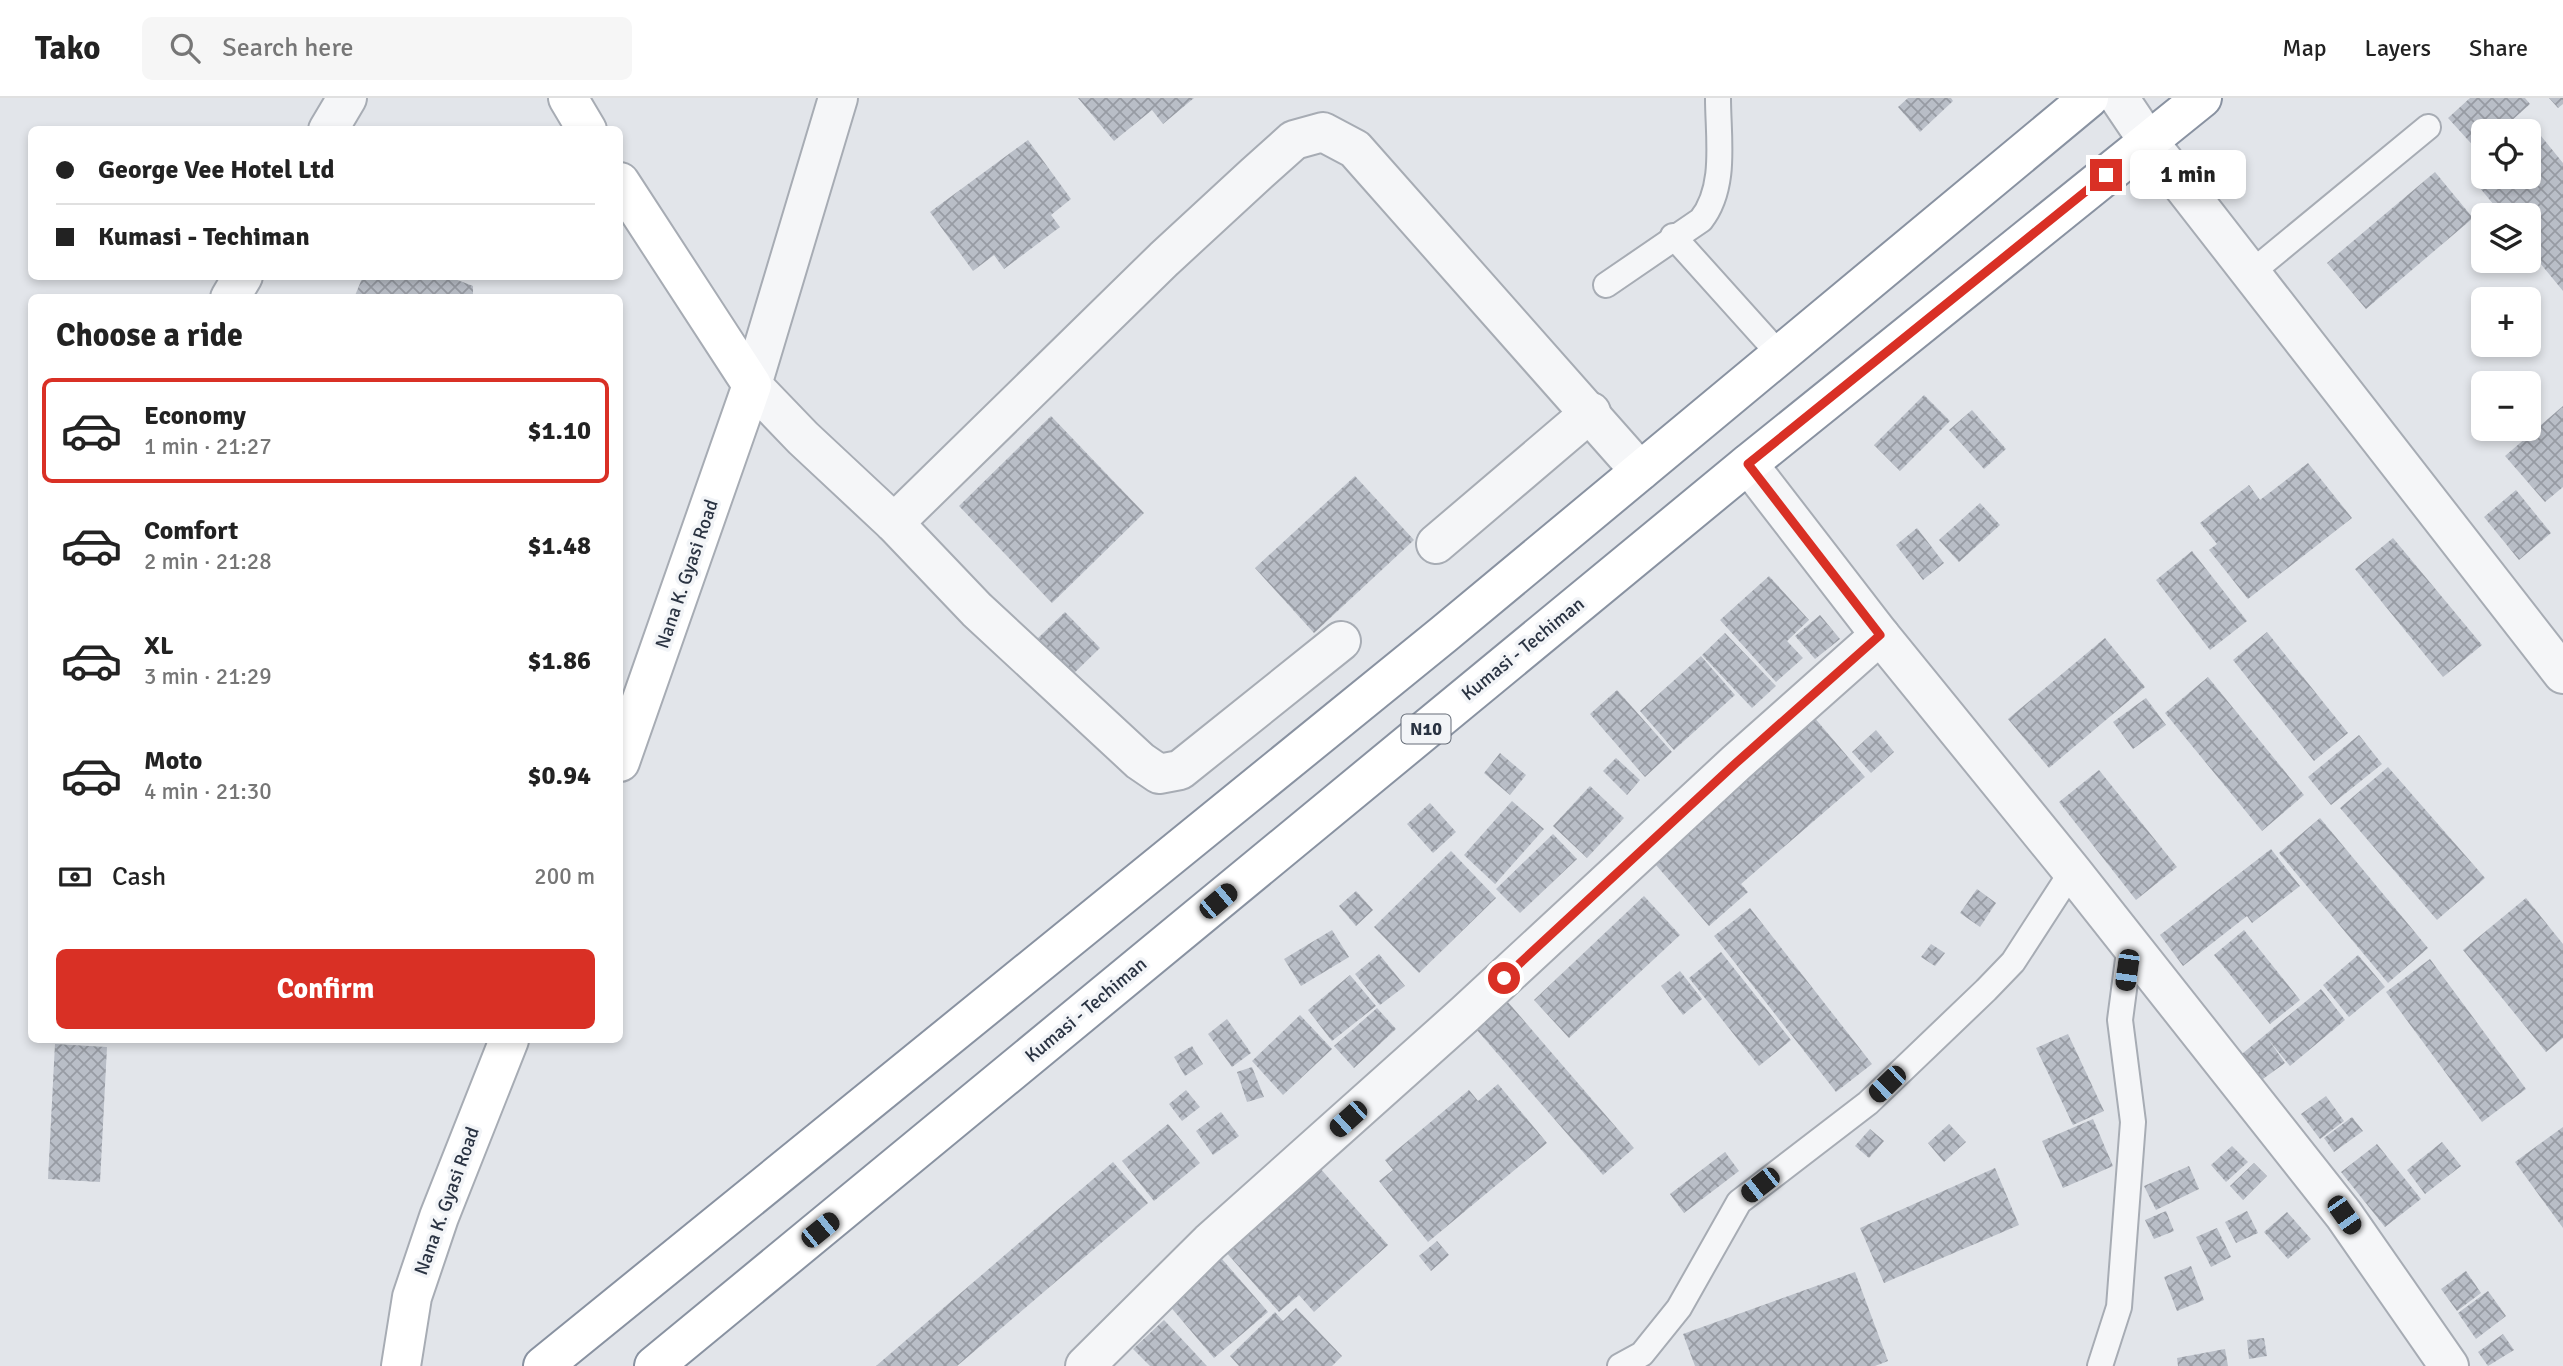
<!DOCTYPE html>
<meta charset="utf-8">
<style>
body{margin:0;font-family:Signika,sans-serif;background:#f6f6f6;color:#222;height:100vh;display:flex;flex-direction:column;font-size:26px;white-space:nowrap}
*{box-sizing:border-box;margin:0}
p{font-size:23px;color:#767676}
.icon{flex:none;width:38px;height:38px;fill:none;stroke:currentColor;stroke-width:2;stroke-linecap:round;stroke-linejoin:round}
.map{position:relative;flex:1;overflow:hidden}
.sheet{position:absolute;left:28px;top:196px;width:595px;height:749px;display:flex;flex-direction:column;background:#fff;border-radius:10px;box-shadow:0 4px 10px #0003}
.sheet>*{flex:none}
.guide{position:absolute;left:28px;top:28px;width:595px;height:154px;border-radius:10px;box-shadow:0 4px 10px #0003;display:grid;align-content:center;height:154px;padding:0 28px;background:#fff}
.controls{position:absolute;left:2471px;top:21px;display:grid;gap:14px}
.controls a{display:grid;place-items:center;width:70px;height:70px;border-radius:10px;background:#fff;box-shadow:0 4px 10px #0003;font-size:35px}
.end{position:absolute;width:32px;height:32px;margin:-16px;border:9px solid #d93025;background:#fff;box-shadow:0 0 0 4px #fff}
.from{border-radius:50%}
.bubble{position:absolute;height:49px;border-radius:10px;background:#fff;box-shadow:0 4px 10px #0003;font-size:23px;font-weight:800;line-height:49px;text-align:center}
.car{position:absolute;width:21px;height:42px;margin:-21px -10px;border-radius:9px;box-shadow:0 0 5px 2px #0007;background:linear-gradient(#222 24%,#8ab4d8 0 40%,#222 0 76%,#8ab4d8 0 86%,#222 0)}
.guide b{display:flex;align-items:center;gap:24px;height:66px;font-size:26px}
.guide b+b{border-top:2px solid #e0e0e0}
.guide i{width:18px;height:18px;background:#222}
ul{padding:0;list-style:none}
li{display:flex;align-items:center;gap:21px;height:105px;margin:0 14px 10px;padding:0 14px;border:4px solid transparent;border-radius:10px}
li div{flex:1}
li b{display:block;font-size:26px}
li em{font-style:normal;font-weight:800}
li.on{border-color:#d93025}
li>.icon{width:63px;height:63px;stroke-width:1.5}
h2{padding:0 28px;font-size:32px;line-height:84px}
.pay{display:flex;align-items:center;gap:18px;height:77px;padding:0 28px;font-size:26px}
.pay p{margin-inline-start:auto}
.button{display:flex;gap:14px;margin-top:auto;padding:14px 28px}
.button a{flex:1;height:80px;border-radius:10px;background:#d93025;color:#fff;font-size:28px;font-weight:800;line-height:80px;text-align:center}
header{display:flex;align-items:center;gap:42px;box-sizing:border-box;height:98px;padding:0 35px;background:#fff;border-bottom:2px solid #e0e0e0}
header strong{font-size:33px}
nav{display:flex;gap:38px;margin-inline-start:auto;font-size:24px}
.search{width:490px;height:63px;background:#f6f6f6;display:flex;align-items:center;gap:18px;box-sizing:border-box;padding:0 24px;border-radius:10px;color:#767676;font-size:26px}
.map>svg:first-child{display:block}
.building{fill:url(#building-cross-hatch)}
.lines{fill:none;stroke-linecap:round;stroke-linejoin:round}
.lane-casing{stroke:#a7acb4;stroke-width:28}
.street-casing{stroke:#a7acb4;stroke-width:42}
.secondary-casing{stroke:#a7acb4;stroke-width:42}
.highway-casing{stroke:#8992a1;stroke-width:42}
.lane{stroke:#f5f6f8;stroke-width:24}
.street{stroke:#f5f6f8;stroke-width:38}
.secondary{stroke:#fff;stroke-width:38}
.highway{stroke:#fff;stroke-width:38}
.route{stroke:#d93025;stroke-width:9}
.labels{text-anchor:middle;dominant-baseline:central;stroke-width:7;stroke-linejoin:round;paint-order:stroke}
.shield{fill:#f2f4f7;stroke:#666d78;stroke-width:2}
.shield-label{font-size:18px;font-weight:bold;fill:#2a3342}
.street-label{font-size:19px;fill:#2a3342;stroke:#f2f4f7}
</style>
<header>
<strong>Tako</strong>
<div class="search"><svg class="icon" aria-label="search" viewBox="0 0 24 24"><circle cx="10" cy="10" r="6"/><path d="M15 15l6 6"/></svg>Search here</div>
<nav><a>Map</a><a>Layers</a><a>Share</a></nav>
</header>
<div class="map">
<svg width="2563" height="1268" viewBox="0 0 2563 1268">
<defs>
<pattern id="building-cross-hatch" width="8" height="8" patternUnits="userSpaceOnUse" patternTransform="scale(1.75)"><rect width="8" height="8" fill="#b9bec7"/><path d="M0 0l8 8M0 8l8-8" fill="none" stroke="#979ba3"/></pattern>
</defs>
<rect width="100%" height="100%" fill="#e2e5ea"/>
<!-- building -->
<g class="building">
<path d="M 1078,0 L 1194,0 L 1163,26 L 1152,12 L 1114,43 Z"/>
<path d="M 1908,0 L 1951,0 L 1953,3 L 1920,34 L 1898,9 Z"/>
<path d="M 2470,0 L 2525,0 L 2530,6 L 2500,33 L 2483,33 L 2483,49 L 2478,53 L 2448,20 Z"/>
<path d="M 2549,0 L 2563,0 L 2563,6 L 2558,10 Z"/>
<path d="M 2537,33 L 2563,65 L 2563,193 L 2540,165 L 2530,174 L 2521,163 L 2529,163 L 2529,117 L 2482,117 L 2494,107 L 2475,84 L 2482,79 L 2529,79 L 2529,40 Z"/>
<path d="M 1028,42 L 1071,101 L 1051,117 L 1060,129 L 1004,171 L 994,157 L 973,173 L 930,114 Z"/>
<path d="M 2435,74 L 2473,120 L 2366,211 L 2327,165 Z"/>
<path d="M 363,178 L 447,178 L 473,188 L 473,200 L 354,200 Z"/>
<path d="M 1924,297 L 1950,323 L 1900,373 L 1874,347 Z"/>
<path d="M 2563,308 L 2563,389 L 2545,404 L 2505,358 Z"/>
<path d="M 1972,312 L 2006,351 L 1984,371 L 1949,332 Z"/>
<path d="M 1051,318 L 1144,415 L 1052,505 L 959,408 Z"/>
<path d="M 2308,365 L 2352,420 L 2248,501 L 2209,452 L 2217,446 L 2200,425 L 2249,387 L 2260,402 Z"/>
<path d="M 1355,378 L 1414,442 L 1314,535 L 1255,470 Z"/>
<path d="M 2516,392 L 2551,435 L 2519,462 L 2484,419 Z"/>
<path d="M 1980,405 L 2000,427 L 1959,464 L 1939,442 Z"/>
<path d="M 1917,430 L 1944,465 L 1923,482 L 1896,447 Z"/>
<path d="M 2393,440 L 2482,547 L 2443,579 L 2355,471 Z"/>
<path d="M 2192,453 L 2247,523 L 2210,552 L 2156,482 Z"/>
<path d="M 1769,478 L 1809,522 L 1787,543 L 1803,560 L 1776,584 L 1720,522 Z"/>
<path d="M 1065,514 L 1100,550 L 1071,578 L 1036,542 Z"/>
<path d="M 1820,517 L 1840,541 L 1815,561 L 1795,538 Z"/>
<path d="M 2267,534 L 2348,635 L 2314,663 L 2233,562 Z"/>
<path d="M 1725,535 L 1776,588 L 1752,610 L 1702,557 Z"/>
<path d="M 2105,540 L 2145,589 L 2049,670 L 2008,621 Z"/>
<path d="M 1701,558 L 1735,597 L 1674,652 L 1640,613 Z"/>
<path d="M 2208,579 L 2304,697 L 2262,733 L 2165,615 Z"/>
<path d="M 1617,592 L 1672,654 L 1645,679 L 1590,616 Z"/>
<path d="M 2146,600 L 2166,627 L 2133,651 L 2113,624 Z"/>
<path d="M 1813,618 L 1865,679 L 1741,786 L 1748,794 L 1709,828 L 1649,759 Z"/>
<path d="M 1876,632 L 1894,654 L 1871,675 L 1852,654 Z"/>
<path d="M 2359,637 L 2382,666 L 2331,707 L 2308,679 Z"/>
<path d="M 1500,655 L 1526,677 L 1510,697 L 1484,675 Z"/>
<path d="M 1616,660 L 1640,682 L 1627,697 L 1603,673 Z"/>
<path d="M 2388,669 L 2485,780 L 2437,822 L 2340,710 Z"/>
<path d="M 2099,672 L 2177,769 L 2136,802 L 2059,704 Z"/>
<path d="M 1590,688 L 1624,720 L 1587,760 L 1553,728 Z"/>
<path d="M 1512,703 L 1544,731 L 1495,786 L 1464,757 Z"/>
<path d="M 1430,705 L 1456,734 L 1433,755 L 1407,726 Z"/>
<path d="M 2320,720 L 2428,850 L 2388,885 L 2279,755 Z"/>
<path d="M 1553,736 L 1577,761 L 1520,815 L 1496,791 Z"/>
<path d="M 2271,751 L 2300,788 L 2252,825 L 2247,818 L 2183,868 L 2160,837 Z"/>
<path d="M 1451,753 L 1496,800 L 1419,875 L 1374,829 Z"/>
<path d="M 1977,791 L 1996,805 L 1980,829 L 1960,815 Z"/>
<path d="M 1356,793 L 1373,812 L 1356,828 L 1339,808 Z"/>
<path d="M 1644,798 L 1680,837 L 1569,940 L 1534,902 Z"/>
<path d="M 2526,800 L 2563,846 L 2563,940 L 2546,954 L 2463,852 Z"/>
<path d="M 1750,810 L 1872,966 L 1836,994 L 1714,838 Z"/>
<path d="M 1332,832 L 1349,859 L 1301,888 L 1284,861 Z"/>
<path d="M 2244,832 L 2300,902 L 2270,926 L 2214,857 Z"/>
<path d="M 1931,846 L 1945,855 L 1935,868 L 1921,859 Z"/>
<path d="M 1721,854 L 1791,942 L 1759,968 L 1689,880 Z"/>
<path d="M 1379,856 L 1405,888 L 1380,907 L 1355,876 Z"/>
<path d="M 2358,857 L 2385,889 L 2349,919 L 2323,887 Z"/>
<path d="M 2430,861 L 2526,991 L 2482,1024 L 2386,894 Z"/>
<path d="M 1680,873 L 1702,901 L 1683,917 L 1661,888 Z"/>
<path d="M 1350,877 L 1376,908 L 1332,943 L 1308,912 Z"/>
<path d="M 2321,891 L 2345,922 L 2290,968 L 2268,941 L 2285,965 L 2256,986 L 2237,960 Z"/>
<path d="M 1507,903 L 1634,1050 L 1603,1077 L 1476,931 Z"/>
<path d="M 1377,910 L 1396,931 L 1354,970 L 1334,948 Z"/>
<path d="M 1300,917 L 1332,951 L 1283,997 L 1252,963 Z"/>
<path d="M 1227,921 L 1251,955 L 1232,969 L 1208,936 Z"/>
<path d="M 2068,936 L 2104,1013 L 2073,1027 L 2036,950 Z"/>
<path d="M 55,946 L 107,949 L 100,1084 L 48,1081 Z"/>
<path d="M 1192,948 L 1203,966 L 1185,978 L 1174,959 Z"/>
<path d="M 1252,969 L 1264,999 L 1247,1004 L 1237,974 Z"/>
<path d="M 1498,986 L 1547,1045 L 1428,1144 L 1379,1083 L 1393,1072 L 1385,1062 L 1469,992 L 1478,1003 Z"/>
<path d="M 1186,992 L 1200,1009 L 1182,1023 L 1169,1006 Z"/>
<path d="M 2326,998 L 2344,1023 L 2320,1041 L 2301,1016 Z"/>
<path d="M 1221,1014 L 1239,1038 L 1213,1057 L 1196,1033 Z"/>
<path d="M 2352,1019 L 2363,1033 L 2334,1054 L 2324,1040 Z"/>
<path d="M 2093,1021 L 2113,1068 L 2063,1090 L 2042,1043 Z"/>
<path d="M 1168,1026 L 1200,1065 L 1154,1103 L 1122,1063 Z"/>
<path d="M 1949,1026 L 1966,1044 L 1944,1064 L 1928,1045 Z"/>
<path d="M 2563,1029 L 2563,1130 L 2515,1064 Z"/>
<path d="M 1870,1031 L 1884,1043 L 1869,1060 L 1855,1048 Z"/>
<path d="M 2442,1044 L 2461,1068 L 2425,1096 L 2407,1072 Z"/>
<path d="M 2377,1046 L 2421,1101 L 2385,1129 L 2341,1074 Z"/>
<path d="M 2232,1048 L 2248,1064 L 2226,1084 L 2211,1067 Z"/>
<path d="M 1725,1054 L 1739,1073 L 1684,1115 L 1670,1096 Z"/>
<path d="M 1113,1064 L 1148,1105 L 957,1268 L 876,1268 Z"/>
<path d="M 2254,1065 L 2267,1078 L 2243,1102 L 2230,1088 Z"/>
<path d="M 2189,1068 L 2199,1091 L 2156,1112 L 2144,1088 Z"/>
<path d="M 1319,1069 L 1388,1147 L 1314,1214 L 1299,1197 L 1279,1214 L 1225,1153 Z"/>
<path d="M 1995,1070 L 2019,1127 L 1884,1185 L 1860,1130 Z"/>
<path d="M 2166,1113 L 2174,1133 L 2154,1141 L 2145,1122 Z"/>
<path d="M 2247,1113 L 2258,1135 L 2236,1145 L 2225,1124 Z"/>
<path d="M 2287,1114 L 2311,1141 L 2288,1161 L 2264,1134 Z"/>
<path d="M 2217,1130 L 2231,1159 L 2211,1169 L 2196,1139 Z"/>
<path d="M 1437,1143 L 1449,1157 L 1431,1173 L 1419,1158 Z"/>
<path d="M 1221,1160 L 1268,1214 L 1214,1260 L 1168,1206 Z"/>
<path d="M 2191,1168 L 2204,1202 L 2177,1213 L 2164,1179 Z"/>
<path d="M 2466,1173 L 2481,1195 L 2457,1213 L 2441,1191 Z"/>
<path d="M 1855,1174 L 1888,1263 L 1875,1268 L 1695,1268 L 1683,1236 Z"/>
<path d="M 2488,1193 L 2506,1218 L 2476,1241 L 2458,1215 Z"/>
<path d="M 1296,1210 L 1342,1258 L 1332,1268 L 1239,1268 L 1230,1258 L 1275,1214 L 1283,1223 Z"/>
<path d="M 1164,1222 L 1207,1268 L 1150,1268 L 1133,1251 Z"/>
<path d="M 2503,1236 L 2514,1252 L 2488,1268 L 2478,1254 Z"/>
<path d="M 2264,1240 L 2267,1258 L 2249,1261 L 2247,1242 Z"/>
<path d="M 2225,1251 L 2228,1268 L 2178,1268 L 2177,1260 Z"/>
</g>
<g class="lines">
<defs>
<g id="lane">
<path d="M 1673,138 L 1780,257"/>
<path d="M 2252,174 L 2428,29"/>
<path d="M 1606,187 L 1701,122 C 1727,89 1718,40 1718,0"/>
<path d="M 1620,1268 L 1642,1256 L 1679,1210 L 1739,1104 L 1868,1005 L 1986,892 L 2013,864 L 2072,773"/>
<path d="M 2100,1268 L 2119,1209 L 2133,1024 L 2120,922 L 2130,846"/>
</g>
<g id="street">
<path d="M 838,0 L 752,287 L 803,340 L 894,425 L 977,512 L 1140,663 L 1159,676 L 1180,672 L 1341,543"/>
<path d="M 2119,0 L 2148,43 L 2563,576"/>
<path d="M 328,32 L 347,0"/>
<path d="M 230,200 L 243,178"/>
<path d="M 1748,366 L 1880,537 L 2072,773 L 2344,1117 L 2449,1268"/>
<path d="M 894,425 L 1164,161 L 1255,77 L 1294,42 L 1323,34 L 1355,51 L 1640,373"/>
<path d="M 1436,446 L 1591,314"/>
<path d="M 1085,1268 L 1210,1144 L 1465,916 L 1736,665 L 1880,537"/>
</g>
<g id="secondary">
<path d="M 568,0 L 587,32"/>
<path d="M 620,84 L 752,287 L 620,664"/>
<path d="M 401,1268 L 412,1199 L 439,1119 L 509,942"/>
</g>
<g id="highway">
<path d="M 543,1268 L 1444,536 L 2089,0"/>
<path d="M 654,1268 L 1748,366 L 2202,0"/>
</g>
</defs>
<!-- lane casing -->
<use href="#lane" class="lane-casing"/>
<!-- street casing -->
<use href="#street" class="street-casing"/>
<!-- secondary casing -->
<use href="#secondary" class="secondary-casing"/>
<!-- highway casing -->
<use href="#highway" class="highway-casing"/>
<!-- lane -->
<use href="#lane" class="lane"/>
<!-- street -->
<use href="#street" class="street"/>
<!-- secondary -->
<use href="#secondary" class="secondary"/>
<!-- highway -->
<use href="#highway" class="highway"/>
</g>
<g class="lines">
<!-- route -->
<path class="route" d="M 1504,880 L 1736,665 L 1880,537 L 1748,366 L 2106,77"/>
</g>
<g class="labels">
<!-- shield labels -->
<rect class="shield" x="1401.5" y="616.5" width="49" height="29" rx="5"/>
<g class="shield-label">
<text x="1426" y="631">N10</text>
</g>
<!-- street labels -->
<g class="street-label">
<text transform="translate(687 476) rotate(-71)">Nana K. Gyasi Road</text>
<text transform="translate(1523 551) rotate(-39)">Kumasi - Techiman</text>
<text transform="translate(1086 912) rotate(-40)">Kumasi - Techiman</text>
<text transform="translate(447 1103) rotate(-70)">Nana K. Gyasi Road</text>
</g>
</g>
</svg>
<div class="controls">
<a><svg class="icon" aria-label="locate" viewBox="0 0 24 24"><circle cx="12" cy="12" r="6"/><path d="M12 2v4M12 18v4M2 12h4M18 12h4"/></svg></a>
<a><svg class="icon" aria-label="layers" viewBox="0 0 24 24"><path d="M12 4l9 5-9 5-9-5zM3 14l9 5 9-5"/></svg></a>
<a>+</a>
<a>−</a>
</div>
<i class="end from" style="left:1504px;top:880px"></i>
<i class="end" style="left:2106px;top:77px"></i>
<div class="bubble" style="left:2130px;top:52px;width:116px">1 min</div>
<i class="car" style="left:1218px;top:803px;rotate:50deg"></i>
<i class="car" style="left:2127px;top:872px;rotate:188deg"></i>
<i class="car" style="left:1887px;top:986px;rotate:226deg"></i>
<i class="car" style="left:1348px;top:1021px;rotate:228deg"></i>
<i class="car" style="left:1760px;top:1087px;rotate:232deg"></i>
<i class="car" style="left:2344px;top:1117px;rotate:145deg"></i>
<i class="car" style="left:820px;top:1132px;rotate:51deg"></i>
<div class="guide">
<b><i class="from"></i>George Vee Hotel Ltd</b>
<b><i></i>Kumasi - Techiman</b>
</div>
<section class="sheet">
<h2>Choose a ride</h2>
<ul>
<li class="on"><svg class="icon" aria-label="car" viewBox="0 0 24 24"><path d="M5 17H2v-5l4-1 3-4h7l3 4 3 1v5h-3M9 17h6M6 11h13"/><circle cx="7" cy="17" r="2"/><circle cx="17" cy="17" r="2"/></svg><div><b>Economy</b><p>1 min · 21:27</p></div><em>$1.10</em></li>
<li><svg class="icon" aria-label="car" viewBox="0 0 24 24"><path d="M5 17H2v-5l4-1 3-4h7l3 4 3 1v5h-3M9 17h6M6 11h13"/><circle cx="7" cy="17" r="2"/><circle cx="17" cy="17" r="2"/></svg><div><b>Comfort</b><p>2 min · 21:28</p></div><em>$1.48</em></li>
<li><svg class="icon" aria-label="car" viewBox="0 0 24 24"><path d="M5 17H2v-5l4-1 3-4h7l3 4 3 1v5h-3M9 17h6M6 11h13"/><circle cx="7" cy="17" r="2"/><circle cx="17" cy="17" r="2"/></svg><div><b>XL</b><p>3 min · 21:29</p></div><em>$1.86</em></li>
<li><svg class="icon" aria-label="car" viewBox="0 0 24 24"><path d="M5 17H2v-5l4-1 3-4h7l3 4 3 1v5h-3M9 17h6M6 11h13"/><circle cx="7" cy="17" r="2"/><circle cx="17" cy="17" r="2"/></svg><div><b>Moto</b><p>4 min · 21:30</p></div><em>$0.94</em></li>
</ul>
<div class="pay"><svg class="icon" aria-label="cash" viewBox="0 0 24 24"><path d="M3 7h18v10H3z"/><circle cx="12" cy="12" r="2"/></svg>Cash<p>200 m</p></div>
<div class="button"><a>Confirm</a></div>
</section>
</div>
